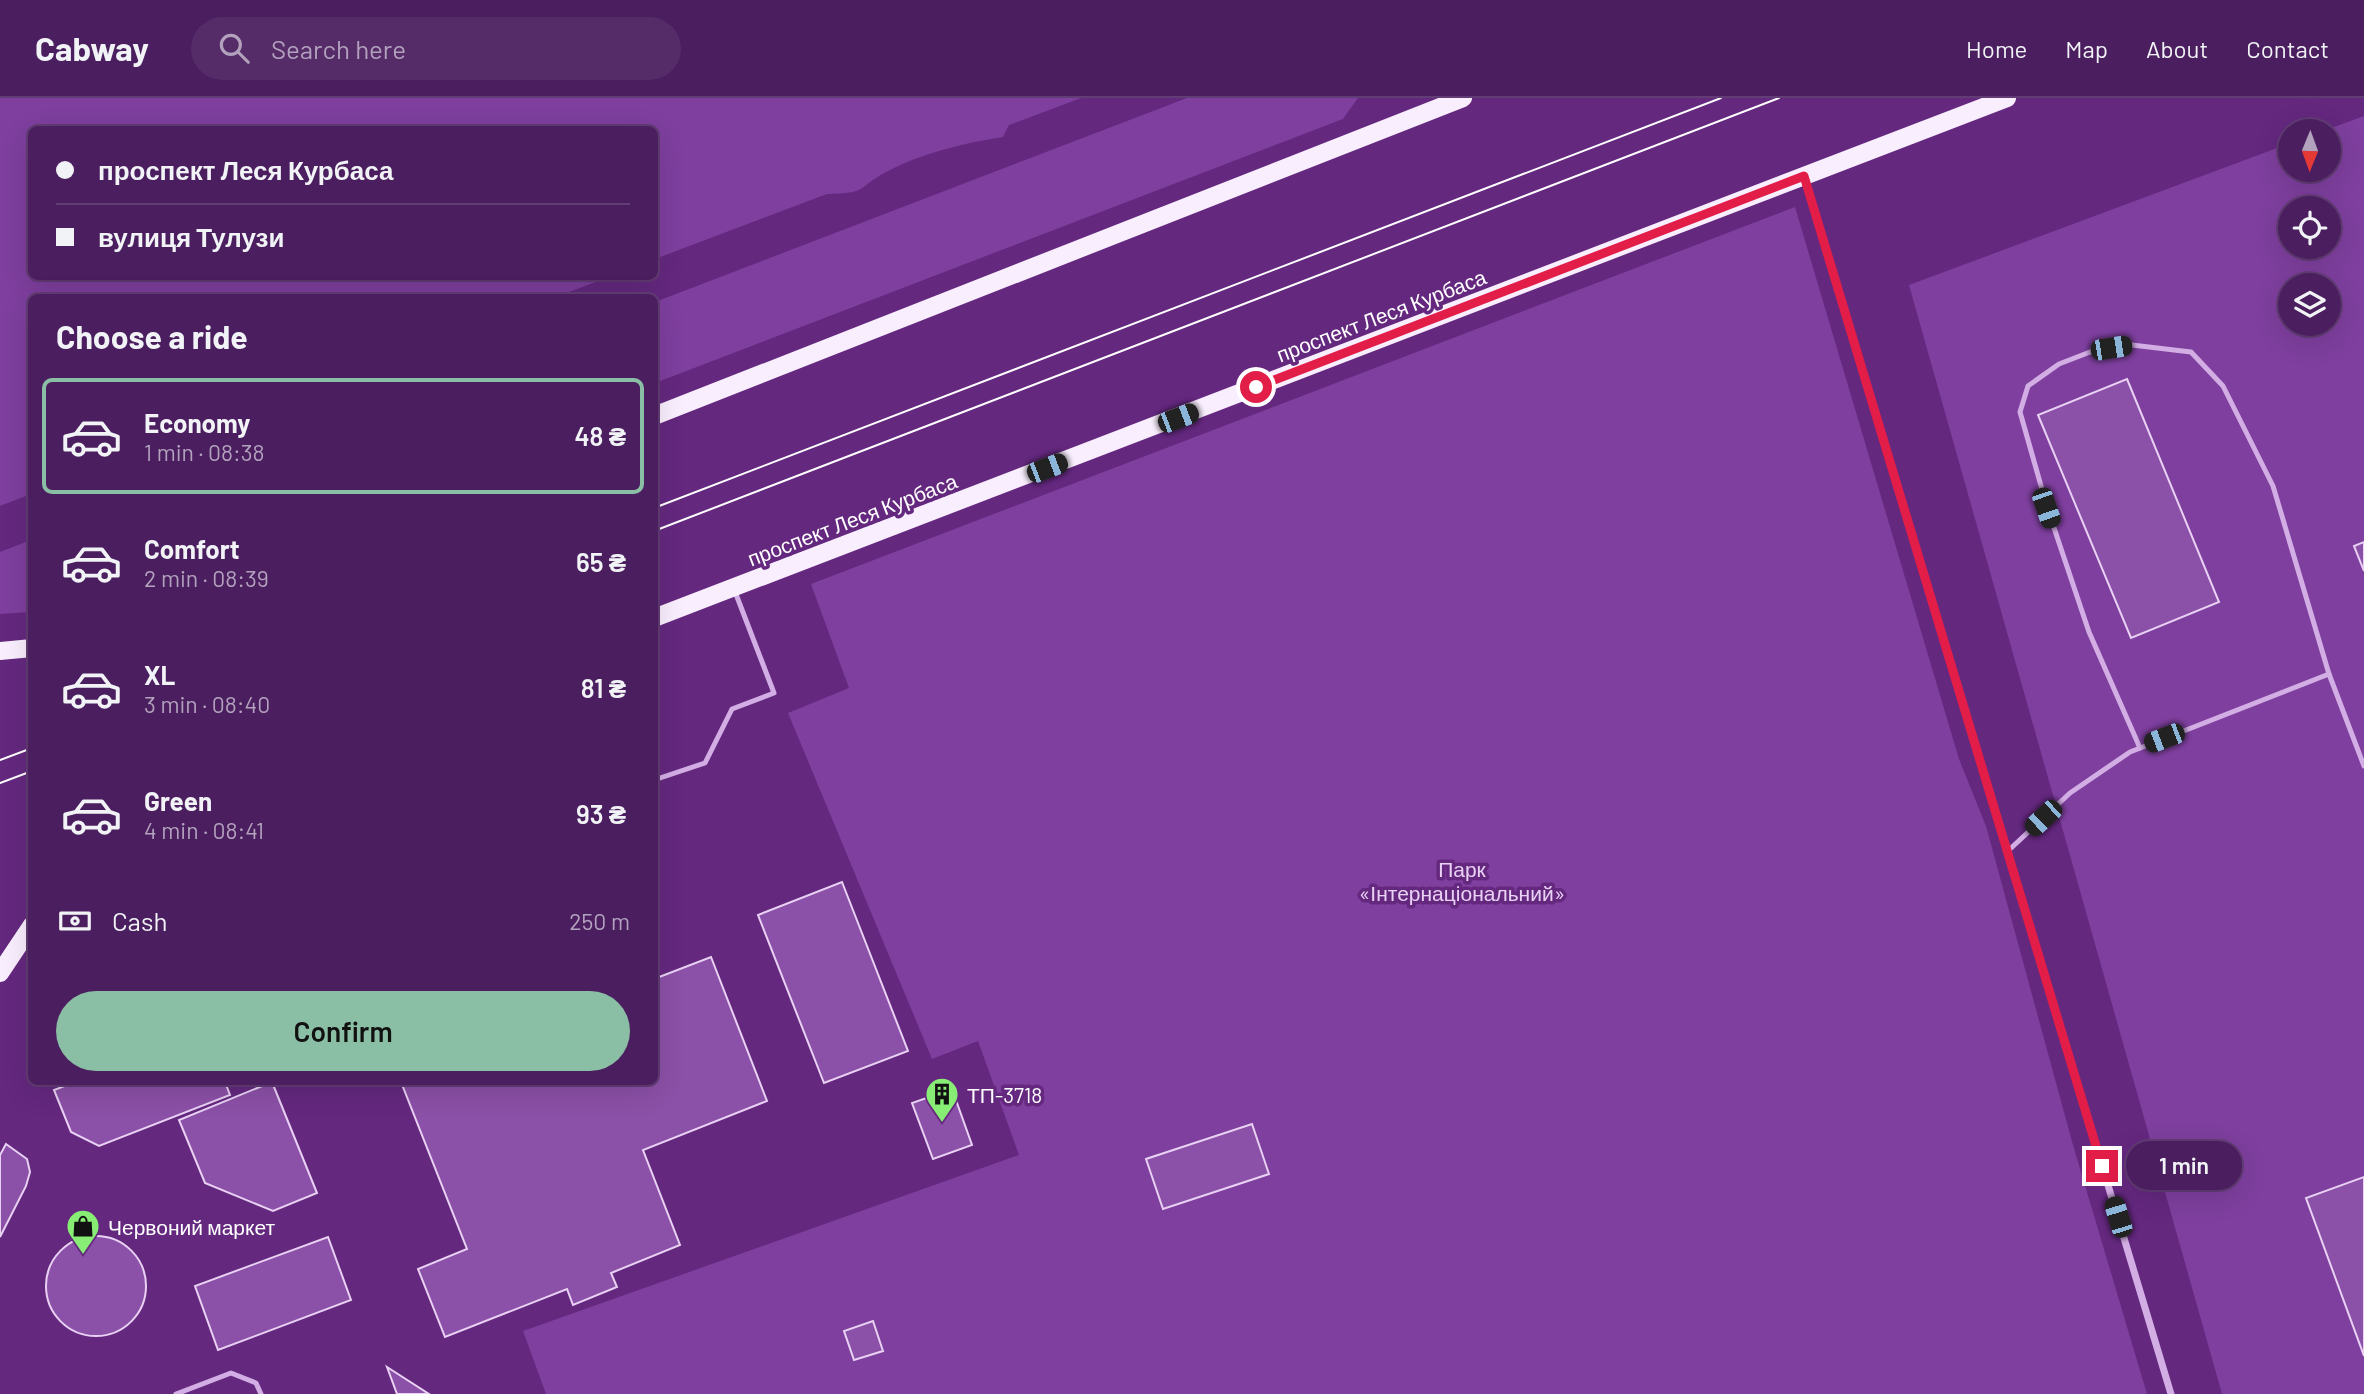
<!DOCTYPE html>
<meta charset="utf-8">
<style>
body{margin:0;font-family:Barlow,sans-serif;background:#552b68;color:#f1f3f6;height:100vh;display:flex;flex-direction:column;font-size:26px;white-space:nowrap}
*{box-sizing:border-box;margin:0}
p{font-size:23px;color:#b2a2bd}
.icon{flex:none;width:38px;height:38px;fill:none;stroke:currentColor;stroke-width:2;stroke-linecap:round;stroke-linejoin:round}
.map{position:relative;flex:1;overflow:hidden}
.side{position:absolute;left:28px;top:196px;width:630px;height:791px;display:flex;flex-direction:column;background:#4b1e5f;border-radius:10px;box-shadow:0 7px 28px #0002,0 0 0 2px #623c74}
.side>*{flex:none}
.top-card{position:absolute;left:28px;top:28px;width:630px;height:154px;border-radius:10px;box-shadow:0 7px 28px #0002,0 0 0 2px #623c74;display:grid;align-content:center;height:154px;padding:0 28px;background:#4b1e5f}
.needle{width:46px;rotate:181deg}
.buttons{position:absolute;left:2278px;top:21px;display:grid;gap:14px}
.buttons a{display:grid;place-items:center;width:63px;height:63px;border-radius:50%;background:#4b1e5f;box-shadow:0 7px 28px #0002,0 0 0 2px #623c74;font-size:35px}
.end{position:absolute;width:32px;height:32px;margin:-16px;border:9px solid #e11d48;background:#fff;box-shadow:0 0 0 4px #fff}
.from{border-radius:50%}
.bubble{position:absolute;height:49px;border-radius:24px;background:#4b1e5f;box-shadow:0 7px 28px #0002,0 0 0 2px #623c74;font-size:23px;font-weight:600;line-height:49px;text-align:center}
.car{position:absolute;width:21px;height:42px;margin:-21px -10px;border-radius:9px;box-shadow:0 0 5px 2px #0007;background:linear-gradient(#222 24%,#8ab4d8 0 40%,#222 0 76%,#8ab4d8 0 86%,#222 0)}
.top-card b{display:flex;align-items:center;gap:24px;height:66px;font-size:26px}
.top-card b+b{border-top:2px solid #623c74}
.top-card i{width:18px;height:18px;background:#f1f3f6}
ul{padding:0;list-style:none}
li{display:flex;align-items:center;gap:21px;height:116px;margin:0 14px 10px;padding:0 14px;border:4px solid transparent;border-radius:10px}
li div{flex:1}
li b{display:block;font-size:26px}
li em{font-style:normal;font-weight:600}
li.current{border-color:#8abfa5}
li>.icon{width:63px;height:63px;stroke-width:1.5}
h2{padding:0 28px;font-size:32px;line-height:84px}
.pay{display:flex;align-items:center;gap:18px;height:77px;padding:0 28px;font-size:26px}
.pay p{margin-inline-start:auto}
.action{display:flex;gap:14px;margin-top:auto;padding:14px 28px}
.action a{flex:1;height:80px;border-radius:42px;background:#8abfa5;color:#111;font-size:28px;font-weight:600;line-height:80px;text-align:center}
header{display:flex;align-items:center;gap:42px;box-sizing:border-box;height:98px;padding:0 35px;background:#4b1e5f;border-bottom:2px solid #623c74}
header strong{font-size:33px}
nav{display:flex;gap:38px;margin-inline-start:auto;font-size:24px}
.search{width:490px;height:63px;background:#552b68;display:flex;align-items:center;gap:18px;box-sizing:border-box;padding:0 24px;border-radius:38px;color:#b2a2bd;font-size:26px}
.map>svg:first-child{display:block}
.green{fill:#7e3f9e;fill-rule:evenodd}
.building{fill:#8b50a7;stroke:#e9d1f4;stroke-width:2}
.lines{fill:none;stroke-linecap:round;stroke-linejoin:round}
.lane{stroke:#d3aee5;stroke-width:5}
.street{stroke:#d3aee5;stroke-width:7}
.primary{stroke:#f9eefd;stroke-width:18}
.tram{stroke:#fff;stroke-width:2}
.route{stroke:#e11d48;stroke-width:9}
.labels{text-anchor:middle;dominant-baseline:central;stroke-width:7;stroke-linejoin:round;paint-order:stroke}
.street-label{font-size:21px;fill:#fff;stroke:#64287f}
.park-label{font-size:21px;fill:#e9d1f4;stroke:#64287f}
.poi-label{font-size:21px;fill:#fff;stroke:#64287f;text-anchor:start}
</style>
<header>
<strong>Cabway</strong>
<div class="search"><svg class="icon" aria-label="search" viewBox="0 0 24 24"><circle cx="10" cy="10" r="6"/><path d="M15 15l6 6"/></svg>Search here</div>
<nav><a>Home</a><a>Map</a><a>About</a><a>Contact</a></nav>
</header>
<div class="map">
<svg width="2364" height="1296" viewBox="0 0 2364 1296">
<rect width="100%" height="100%" fill="#64287f"/>
<!-- green -->
<g class="green">
<path d="M 0,0 L 1081,0 L 1009,27 L 1003,39 C 964,45 922,55 886,74 C 855,91 869,95 827,96 L 655,161 L 654,32 L 32,32 L 32,178 L 609,179 L 553,200 L 32,200 L 31,396 L 0,408 Z"/>
<path d="M 1187,0 L 1358,0 L 1343,21 L 655,285 L 655,204 Z"/>
<path d="M 2364,18 L 2364,1296 L 2222,1296 L 1909,187 L 2291,45 L 2291,72 L 2329,72 L 2329,33 L 2323,33 ZM 2291,110 L 2329,110 L 2329,149 L 2291,149 ZM 2291,187 L 2329,187 L 2329,226 L 2291,226 Z"/>
<path d="M 1795,109 L 1959,661 L 1986,728 L 2073,1047 L 2147,1296 L 546,1296 L 523,1233 L 1019,1057 L 978,943 L 932,961 L 788,615 L 849,590 L 811,486 Z"/>
<path d="M 31,442 L 31,514 L 0,516 L 0,454 Z"/>
</g>
<!-- building -->
<g class="building">
<path d="M 2127,281 L 2219,504 L 2131,540 L 2038,317 Z"/>
<path d="M 2364,444 L 2364,473 L 2354,448 Z"/>
<path d="M 842,784 L 908,953 L 824,985 L 758,817 Z"/>
<path d="M 711,859 L 767,1003 L 643,1052 L 680,1147 L 611,1175 L 617,1189 L 573,1207 L 567,1191 L 445,1239 L 418,1171 L 467,1151 L 401,984 L 654,984 L 654,881 Z"/>
<path d="M 75,984 L 225,984 L 230,997 L 99,1048 L 71,1034 L 54,992 Z"/>
<path d="M 272,984 L 317,1095 L 273,1113 L 205,1085 L 179,1022 Z"/>
<path d="M 952,991 L 972,1047 L 933,1061 L 912,1005 Z"/>
<path d="M 1252,1026 L 1269,1076 L 1163,1111 L 1146,1061 Z"/>
<path d="M 6,1046 L 27,1061 L 30,1074 L 26,1088 L 0,1139 L 0,1057 Z"/>
<path d="M 2364,1079 L 2364,1258 L 2306,1100 Z"/>
<circle cx="96" cy="1188" r="50"/>
<path d="M 328,1139 L 351,1202 L 218,1252 L 195,1188 Z"/>
<path d="M 873,1223 L 883,1253 L 854,1262 L 844,1233 Z"/>
<path d="M 387,1269 L 429,1296 L 397,1296 Z"/>
</g>
<g class="lines">
<!-- lane -->
<g class="lane">
<path d="M 2140,650 L 2089,534 L 2047,409 L 2020,314 L 2028,288 L 2059,266 L 2090,254 L 2132,247 L 2191,254 L 2223,288 L 2273,388 L 2329,576 L 2364,668"/>
<path d="M 654,682 L 705,665 L 732,611 L 774,595 L 734,491"/>
<path d="M 2009,752 L 2070,695 L 2130,654 L 2329,576"/>
<path d="M 176,1296 L 231,1275 L 256,1285 L 261,1296"/>
</g>
<!-- street -->
<path class="street" d="M 1804,79 L 2171,1296"/>
<!-- primary -->
<g class="primary">
<path d="M 654,318 L 1463,0"/>
<path d="M 654,520 L 2007,0"/>
<path d="M 0,553 L 32,550"/>
<path d="M 0,875 L 32,827"/>
</g>
<!-- tram -->
<g class="tram">
<path d="M 654,410 L 1721,0"/>
<path d="M 654,433 L 1779,0"/>
<path d="M 0,662 L 32,650"/>
<path d="M 0,685 L 32,673"/>
</g>
</g>
<g class="lines">
<!-- route -->
<path class="route" d="M 1256,289 L 1804,78 L 2102,1068"/>
</g>
<!-- icons -->
<defs>
<symbol id="building-pin" viewBox="-11 -11 22 30"><path d="M0 17L-7.5 6A9.5 9.5 0 1 1 7.5 6Z" fill="#88ed74" stroke="#64287f"/><path d="M-4-6H4V6H1V3H-1V6H-4ZM-2.5-4.3h1.7v1.8h-1.7ZM.8-4.3h1.7v1.8H.8ZM-2.5-1h1.7V.8h-1.7ZM.8-1h1.7V.8H.8Z" fill="#111"/></symbol>
<symbol id="shop-pin" viewBox="-11 -11 22 30"><path d="M0 17L-7.5 6A9.5 9.5 0 1 1 7.5 6Z" fill="#88ed74" stroke="#64287f"/><path d="M-5-2.5h2.3a2.7 3.5 0 0 1 5.4 0H5L5.5 6h-11ZM-1.5-2.5h3a1.5 2.3 0 0 0-3 0Z" fill="#111"/></symbol>
</defs>
<g fill-rule="evenodd">
<use href="#building-pin" x="923" y="977" width="38" height="52"/>
<use href="#shop-pin" x="64" y="1109" width="38" height="52"/>
</g>
<g class="labels">
<!-- street labels -->
<g class="street-label">
<text transform="translate(1381 217) rotate(-21)">проспект Леся Курбаса</text>
<text transform="translate(852 421) rotate(-21)">проспект Леся Курбаса</text>
</g>
<!-- park labels -->
<g class="park-label">
<text x="1462" y="770">Парк<tspan x="1462" dy="24">«Інтернаціональний»</tspan></text>
</g>
<!-- poi labels -->
<g class="poi-label">
<text x="967" y="996">ТП-3718</text>
<text x="108" y="1128">Червоний маркет</text>
</g>
</g>
</svg>
<div class="buttons">
<a><svg class="needle" viewBox="-14 -14 28 28"><path d="M0-13l5 13h-10z" fill="#e53935"/><path d="M0 13l5-13h-10z" fill="#b2a2bd"/></svg></a>
<a><svg class="icon" aria-label="locate" viewBox="0 0 24 24"><circle cx="12" cy="12" r="6"/><path d="M12 2v4M12 18v4M2 12h4M18 12h4"/></svg></a>
<a><svg class="icon" aria-label="layers" viewBox="0 0 24 24"><path d="M12 4l9 5-9 5-9-5zM3 14l9 5 9-5"/></svg></a>
</div>
<i class="end from" style="left:1256px;top:289px"></i>
<i class="end" style="left:2102px;top:1068px"></i>
<div class="bubble" style="left:2126px;top:1043px;width:116px">1 min</div>
<i class="car" style="left:2111px;top:250px;rotate:81deg"></i>
<i class="car" style="left:1178px;top:320px;rotate:69deg"></i>
<i class="car" style="left:1047px;top:370px;rotate:69deg"></i>
<i class="car" style="left:2046px;top:410px;rotate:161deg"></i>
<i class="car" style="left:2164px;top:640px;rotate:249deg"></i>
<i class="car" style="left:2043px;top:720px;rotate:227deg"></i>
<i class="car" style="left:2118px;top:1119px;rotate:343deg"></i>
<div class="top-card">
<b><i class="from"></i>проспект Леся Курбаса</b>
<b><i></i>вулиця Тулузи</b>
</div>
<section class="side">
<h2>Choose a ride</h2>
<ul>
<li class="current"><svg class="icon" aria-label="car" viewBox="0 0 24 24"><path d="M5 17H2v-5l4-1 3-4h7l3 4 3 1v5h-3M9 17h6M6 11h13"/><circle cx="7" cy="17" r="2"/><circle cx="17" cy="17" r="2"/></svg><div><b>Economy</b><p>1 min · 08:38</p></div><em>48 ₴</em></li>
<li><svg class="icon" aria-label="car" viewBox="0 0 24 24"><path d="M5 17H2v-5l4-1 3-4h7l3 4 3 1v5h-3M9 17h6M6 11h13"/><circle cx="7" cy="17" r="2"/><circle cx="17" cy="17" r="2"/></svg><div><b>Comfort</b><p>2 min · 08:39</p></div><em>65 ₴</em></li>
<li><svg class="icon" aria-label="car" viewBox="0 0 24 24"><path d="M5 17H2v-5l4-1 3-4h7l3 4 3 1v5h-3M9 17h6M6 11h13"/><circle cx="7" cy="17" r="2"/><circle cx="17" cy="17" r="2"/></svg><div><b>XL</b><p>3 min · 08:40</p></div><em>81 ₴</em></li>
<li><svg class="icon" aria-label="car" viewBox="0 0 24 24"><path d="M5 17H2v-5l4-1 3-4h7l3 4 3 1v5h-3M9 17h6M6 11h13"/><circle cx="7" cy="17" r="2"/><circle cx="17" cy="17" r="2"/></svg><div><b>Green</b><p>4 min · 08:41</p></div><em>93 ₴</em></li>
</ul>
<div class="pay"><svg class="icon" aria-label="cash" viewBox="0 0 24 24"><path d="M3 7h18v10H3z"/><circle cx="12" cy="12" r="2"/></svg>Cash<p>250 m</p></div>
<div class="action"><a>Confirm</a></div>
</section>
</div>
